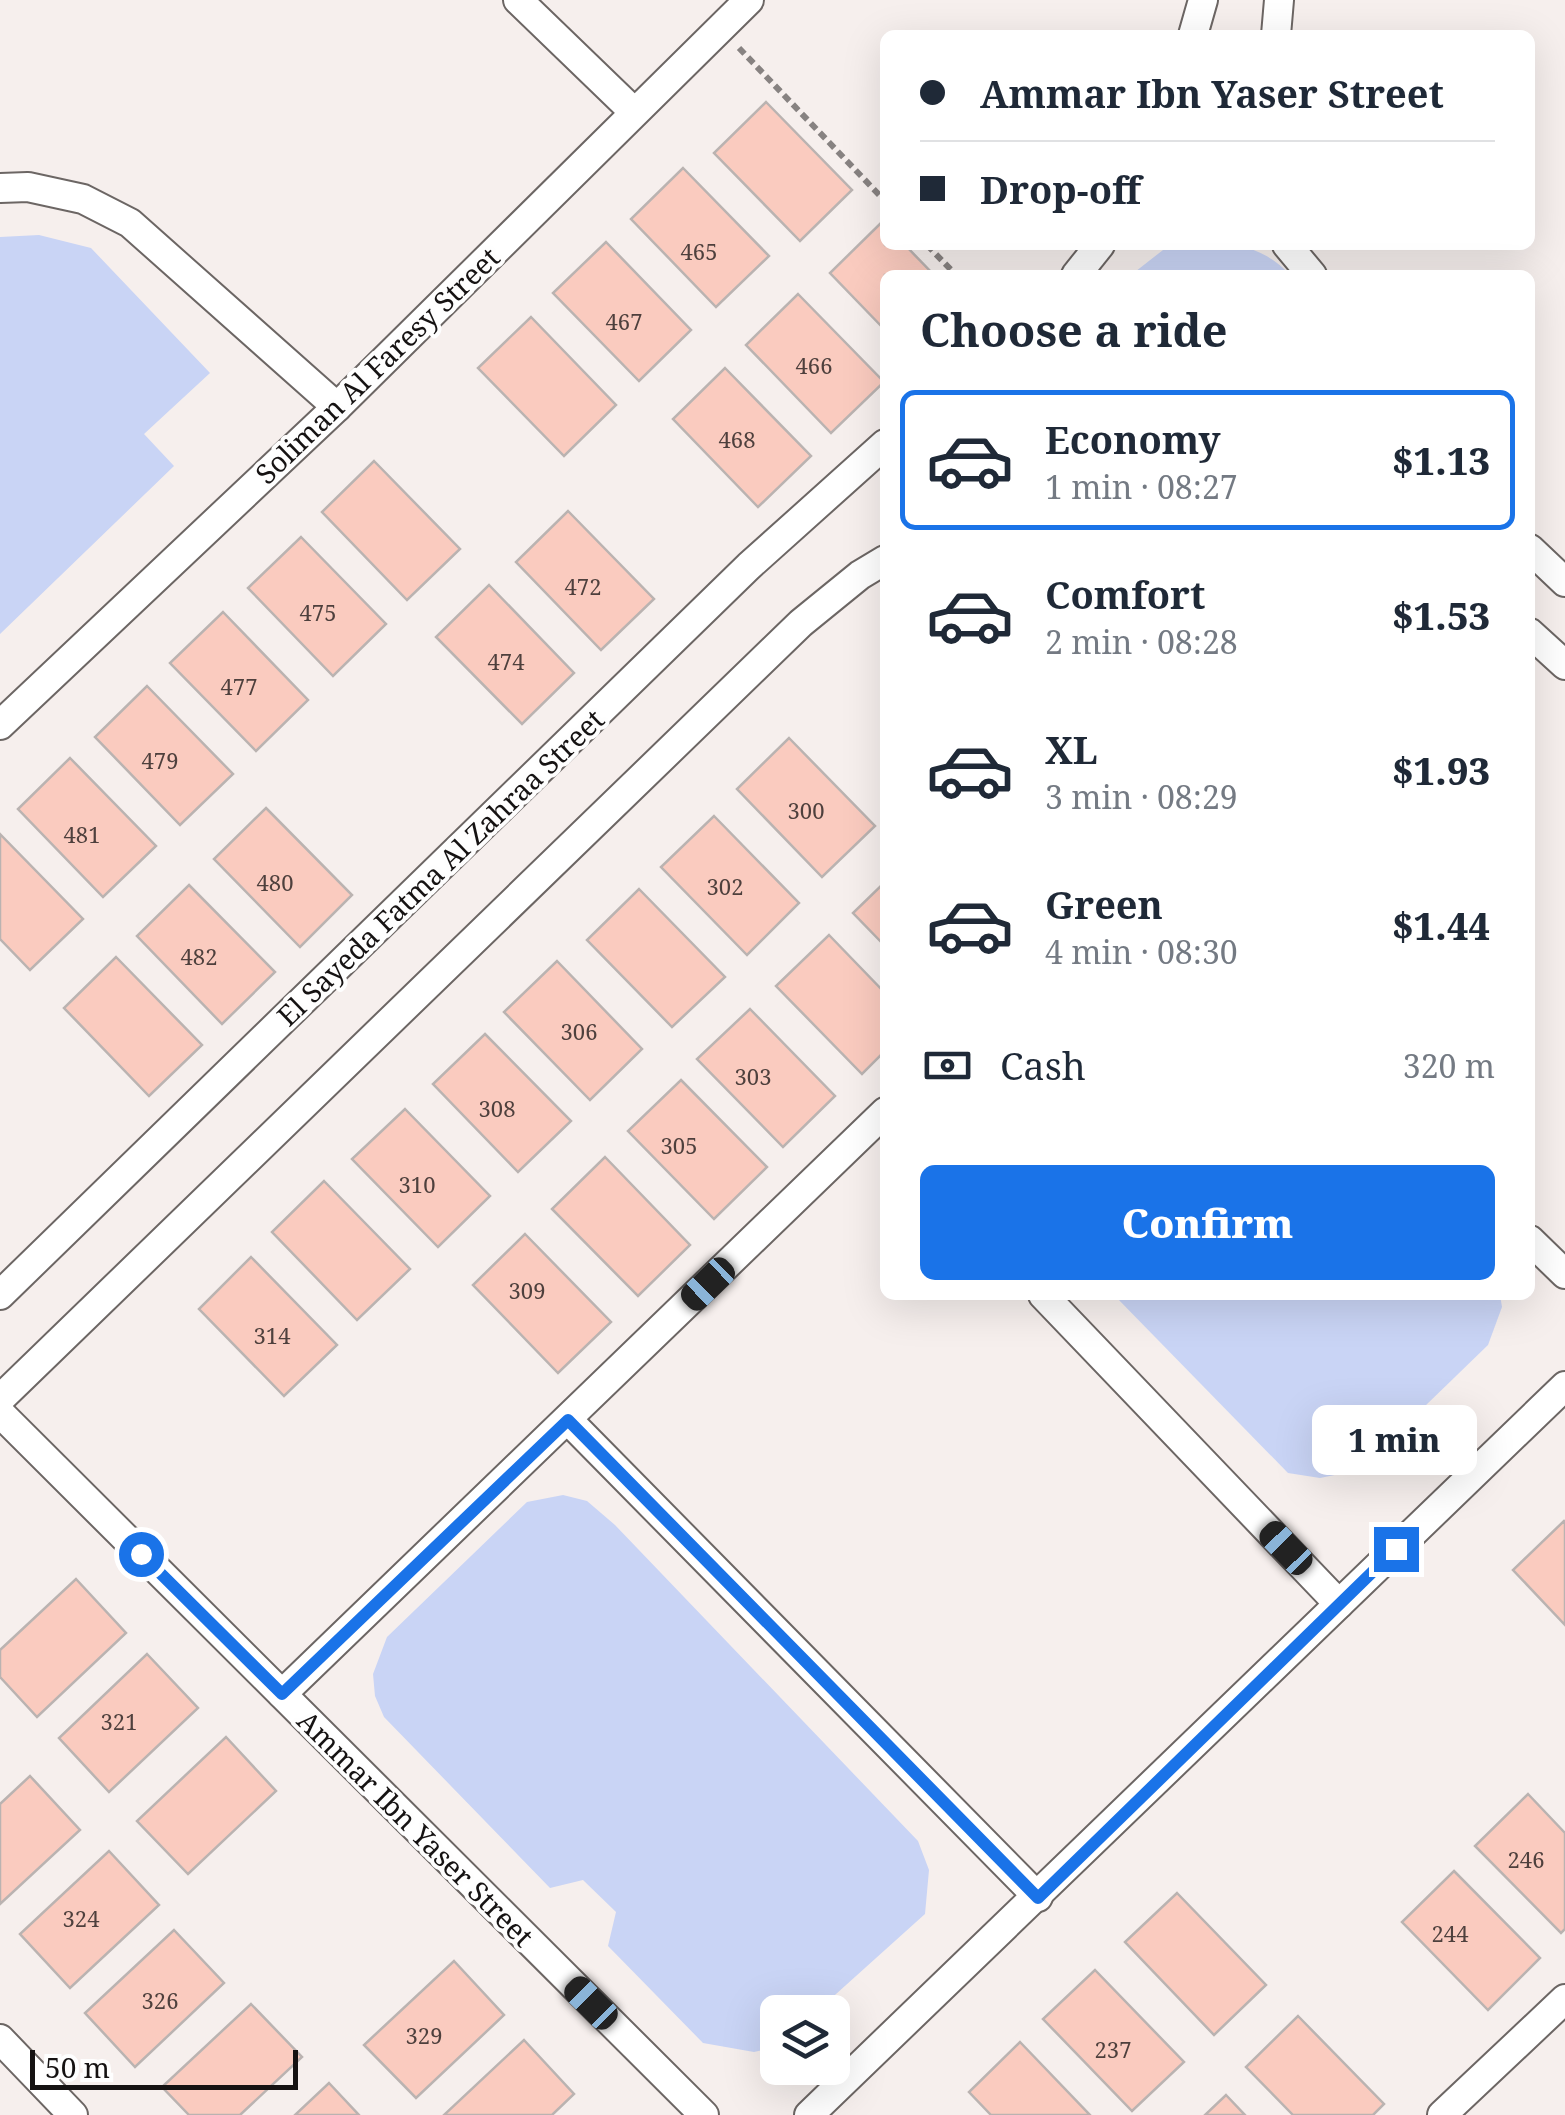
<!DOCTYPE html>
<meta charset="utf-8">
<style>
body{margin:0;font-family:"Noto Serif",serif;background:#f2f2f3;color:#1f2937;height:100vh;display:flex;flex-direction:column;font-size:38px;white-space:nowrap}
*{box-sizing:border-box;margin:0}
p{font-size:32px;color:#747a83}
.icon{flex:none;width:55px;height:55px;fill:none;stroke:currentColor;stroke-width:2;stroke-linecap:round;stroke-linejoin:round}
.map{position:relative;flex:1;overflow:hidden}
.panel{position:absolute;left:880px;top:270px;width:655px;height:1030px;display:flex;flex-direction:column;background:#fff;border-radius:15px;box-shadow:0 10px 40px #0002}
.panel>*{flex:none}
.top-card{position:absolute;left:880px;top:30px;width:655px;height:220px;border-radius:15px;box-shadow:0 10px 40px #0002;display:grid;align-content:center;height:220px;padding:0 40px;background:#fff}
.tools{position:absolute;left:760px;top:1995px;display:grid;gap:20px}
.tools a{display:grid;place-items:center;width:90px;height:90px;border-radius:15px;background:#fff;box-shadow:0 10px 40px #0002;font-size:50px}
.scale{position:absolute;left:30px;bottom:25px;width:268px;box-sizing:border-box;padding-left:10px;border:5px solid #151212;border-top:0;font-size:28px;line-height:35px;white-space:nowrap;color:#151212;-webkit-text-stroke:8px #fefefe;paint-order:stroke}
.end{position:absolute;width:45px;height:45px;margin:-22px;border:12px solid #1a73e8;background:#fff;box-shadow:0 0 0 5px #fff}
.from{border-radius:50%}
.bubble{position:absolute;height:70px;border-radius:15px;background:#fff;box-shadow:0 10px 40px #0002;font-size:32px;font-weight:800;line-height:70px;text-align:center}
.car{position:absolute;width:30px;height:60px;margin:-30px -15px;border-radius:12px;box-shadow:0 0 8px 2px #0007;background:linear-gradient(#222 24%,#8ab4d8 0 40%,#222 0 76%,#8ab4d8 0 86%,#222 0)}
.top-card b{display:flex;align-items:center;gap:35px;height:95px;font-size:38px}
.top-card b+b{border-top:2px solid #e0e1e3}
.top-card i{width:25px;height:25px;background:#1f2937}
ul{padding:0;list-style:none}
li{display:flex;align-items:center;gap:30px;height:140px;margin:0 20px 15px;padding:0 20px;border:5px solid transparent;border-radius:15px}
li div{flex:1}
li b{display:block;font-size:38px}
li em{font-style:normal;font-weight:800}
li.selected{border-color:#1a73e8}
li>.icon{width:90px;height:90px;stroke-width:1.5}
h2{padding:0 40px;font-size:45px;line-height:120px}
.pay{display:flex;align-items:center;gap:25px;height:110px;padding:0 40px;font-size:38px}
.pay p{margin-inline-start:auto}
.primary-button{display:flex;gap:20px;margin-top:auto;padding:20px 40px}
.primary-button a{flex:1;height:115px;border-radius:15px;background:#1a73e8;color:#fff;font-size:40px;font-weight:800;line-height:115px;text-align:center}
.map>svg:first-child{display:block}
.green{fill:#c9d4f5}
.building{fill:#facbbf;stroke:#bab3b1;stroke-width:2.5}
.lines{fill:none;stroke-linecap:round;stroke-linejoin:round}
.minor-casing{stroke:#6c6664;stroke-width:32}
.path{stroke:#878281;stroke-width:6;stroke-dasharray:8 5;stroke-linecap:butt}
.minor{stroke:#fff;stroke-width:28}
.route{stroke:#1a73e8;stroke-width:12}
.labels{text-anchor:middle;dominant-baseline:central;stroke-width:8;stroke-linejoin:round;paint-order:stroke}
.number-label{font-size:22px;fill:#4e403d}
.street-label{font-size:28px;fill:#151212;stroke:#fefefe}
</style>
<div class="map">
<svg width="1565" height="2115" viewBox="0 0 1565 2115">
<rect width="100%" height="100%" fill="#f6efed"/>
<!-- green -->
<g class="green">
<path d="M 39,235 L 91,248 L 210,373 L 144,434 L 174,466 L 0,634 L 0,237 Z"/>
<path d="M 1177,245 C 1224,245 1255,238 1290,275 L 1131,275 L 1163,250 Z"/>
<path d="M 1114,1295 L 1500,1295 L 1502,1307 L 1488,1345 L 1359,1470 L 1320,1478 L 1288,1473 Z"/>
<path d="M 563,1495 L 587,1501 L 615,1525 L 918,1841 L 929,1870 L 925,1914 L 816,2012 L 778,2012 L 777,2047 L 754,2052 L 703,2043 L 608,1946 L 616,1912 L 583,1880 L 550,1888 L 384,1717 L 375,1696 L 373,1674 L 387,1637 L 527,1502 Z"/>
</g>
<!-- building -->
<g class="building">
<path d="M 766,102 L 852,190 L 800,241 L 714,153 Z"/>
<path d="M 683,168 L 769,256 L 716,307 L 631,219 Z"/>
<path d="M 882,222 L 885,245 L 905,245 L 934,275 L 885,275 L 885,330 L 830,273 Z"/>
<path d="M 606,242 L 691,330 L 639,381 L 553,293 Z"/>
<path d="M 798,294 L 884,382 L 831,433 L 746,345 Z"/>
<path d="M 531,317 L 616,405 L 564,456 L 478,368 Z"/>
<path d="M 725,368 L 811,456 L 758,507 L 673,419 Z"/>
<path d="M 374,461 L 460,549 L 407,600 L 322,512 Z"/>
<path d="M 568,511 L 654,599 L 601,650 L 516,562 Z"/>
<path d="M 301,537 L 386,624 L 333,676 L 248,588 Z"/>
<path d="M 489,585 L 574,673 L 522,724 L 436,637 Z"/>
<path d="M 223,612 L 308,700 L 256,751 L 170,663 Z"/>
<path d="M 147,686 L 233,774 L 180,825 L 95,737 Z"/>
<path d="M 789,738 L 875,826 L 822,877 L 737,789 Z"/>
<path d="M 70,758 L 156,846 L 103,897 L 18,809 Z"/>
<path d="M 266,808 L 352,895 L 300,947 L 214,859 Z"/>
<path d="M 714,816 L 799,903 L 747,955 L 661,867 Z"/>
<path d="M 0,834 L 83,919 L 30,970 L 0,939 Z"/>
<path d="M 885,882 L 885,946 L 853,913 Z"/>
<path d="M 189,885 L 275,972 L 222,1024 L 137,936 Z"/>
<path d="M 639,889 L 725,977 L 672,1027 L 587,940 Z"/>
<path d="M 829,935 L 885,993 L 885,1051 L 862,1074 L 776,986 Z"/>
<path d="M 116,957 L 202,1045 L 149,1096 L 64,1008 Z"/>
<path d="M 557,961 L 642,1049 L 590,1100 L 504,1012 Z"/>
<path d="M 750,1009 L 835,1096 L 783,1147 L 697,1059 Z"/>
<path d="M 485,1034 L 571,1121 L 518,1172 L 433,1084 Z"/>
<path d="M 681,1080 L 767,1167 L 714,1219 L 628,1131 Z"/>
<path d="M 405,1109 L 490,1196 L 438,1247 L 352,1159 Z"/>
<path d="M 605,1157 L 690,1245 L 638,1296 L 552,1209 Z"/>
<path d="M 324,1181 L 410,1269 L 357,1320 L 272,1232 Z"/>
<path d="M 525,1234 L 611,1322 L 558,1373 L 473,1285 Z"/>
<path d="M 251,1257 L 337,1345 L 284,1396 L 199,1309 Z"/>
<path d="M 1564,1521 L 1565,1522 L 1565,1625 L 1513,1570 Z"/>
<path d="M 76,1579 L 126,1633 L 37,1717 L 0,1677 L 0,1650 Z"/>
<path d="M 147,1654 L 198,1708 L 109,1792 L 59,1738 Z"/>
<path d="M 226,1737 L 276,1791 L 188,1874 L 137,1821 Z"/>
<path d="M 30,1776 L 80,1830 L 0,1904 L 0,1804 Z"/>
<path d="M 1528,1794 L 1565,1833 L 1565,1929 L 1561,1933 L 1475,1846 Z"/>
<path d="M 109,1851 L 159,1905 L 70,1988 L 20,1934 Z"/>
<path d="M 1454,1871 L 1540,1958 L 1488,2010 L 1402,1922 Z"/>
<path d="M 1177,1893 L 1266,1985 L 1214,2035 L 1125,1942 Z"/>
<path d="M 174,1930 L 224,1983 L 135,2067 L 85,2013 Z"/>
<path d="M 454,1961 L 504,2015 L 416,2098 L 364,2045 Z"/>
<path d="M 1095,1970 L 1184,2062 L 1132,2111 L 1043,2019 Z"/>
<path d="M 251,2004 L 302,2057 L 240,2115 L 189,2115 L 162,2087 Z"/>
<path d="M 1298,2016 L 1384,2104 L 1373,2115 L 1293,2115 L 1246,2067 Z"/>
<path d="M 524,2040 L 574,2094 L 552,2115 L 444,2115 Z"/>
<path d="M 1020,2042 L 1090,2115 L 991,2115 L 969,2092 Z"/>
<path d="M 329,2083 L 359,2115 L 295,2115 Z"/>
<path d="M 1226,2095 L 1245,2115 L 1205,2115 Z"/>
</g>
<g class="lines">
<defs>
<g id="minor">
<path d="M 518,0 L 633,111"/>
<path d="M 1193,35 L 1203,0"/>
<path d="M 1276,35 L 1279,0"/>
<path d="M 0,188 L 28,187 L 83,199 L 130,223 L 337,407"/>
<path d="M 1287,245 L 1312,275"/>
<path d="M 1076,275 L 1100,245"/>
<path d="M 1530,549 L 1565,582"/>
<path d="M 1530,633 L 1565,665"/>
<path d="M 0,725 L 337,407 L 749,0"/>
<path d="M 1530,1240 L 1565,1274"/>
<path d="M 0,1295 L 749,566 L 885,444"/>
<path d="M 1043,1295 L 1339,1604"/>
<path d="M 0,1399 L 801,623 L 860,575 L 885,560"/>
<path d="M 0,1413 L 704,2115"/>
<path d="M 568,1420 L 1038,1897"/>
<path d="M 282,1694 L 885,1112"/>
<path d="M 0,2039 L 73,2115"/>
<path d="M 809,2115 L 1565,1386"/>
<path d="M 1442,2115 L 1565,1999"/>
</g>
</defs>
<!-- minor casing -->
<use href="#minor" class="minor-casing"/>
<!-- path -->
<g class="path">
<path d="M 739,48 L 885,201"/>
<path d="M 927,245 L 956,275"/>
</g>
<!-- minor -->
<use href="#minor" class="minor"/>
</g>
<g class="lines">
<!-- route -->
<path class="route" d="M 141,1554 L 282,1694 L 568,1420 L 1038,1898 L 1396,1549"/>
</g>
<g class="labels">
<!-- number labels -->
<g class="number-label">
<text x="699" y="251">465</text>
<text x="624" y="321">467</text>
<text x="814" y="365">466</text>
<text x="737" y="439">468</text>
<text x="583" y="586">472</text>
<text x="318" y="612">475</text>
<text x="506" y="661">474</text>
<text x="239" y="686">477</text>
<text x="160" y="760">479</text>
<text x="806" y="810">300</text>
<text x="82" y="834">481</text>
<text x="275" y="882">480</text>
<text x="725" y="886">302</text>
<text x="199" y="956">482</text>
<text x="579" y="1031">306</text>
<text x="753" y="1076">303</text>
<text x="497" y="1108">308</text>
<text x="679" y="1145">305</text>
<text x="417" y="1184">310</text>
<text x="527" y="1290">309</text>
<text x="272" y="1335">314</text>
<text x="119" y="1721">321</text>
<text x="1526" y="1859">246</text>
<text x="81" y="1918">324</text>
<text x="1450" y="1933">244</text>
<text x="160" y="2000">326</text>
<text x="424" y="2035">329</text>
<text x="1113" y="2049">237</text>
</g>
<!-- street labels -->
<g class="street-label">
<text transform="translate(377 365) rotate(-44)">Soliman Al Faresy Street</text>
<text transform="translate(440 867) rotate(-44)">El Sayeda Fatma Al Zahraa Street</text>
<text transform="translate(416 1828) rotate(45)">Ammar Ibn Yaser Street</text>
</g>
</g>
</svg>
<div class="tools">
<a><svg class="icon" aria-label="layers" viewBox="0 0 24 24"><path d="M12 4l9 5-9 5-9-5zM3 14l9 5 9-5"/></svg></a>
</div>
<div class="scale">50 m</div>
<i class="end from" style="left:141px;top:1554px"></i>
<i class="end" style="left:1396px;top:1549px"></i>
<div class="bubble" style="left:1312px;top:1405px;width:165px">1 min</div>
<i class="car" style="left:708px;top:1284px;rotate:226deg"></i>
<i class="car" style="left:1286px;top:1548px;rotate:316deg"></i>
<i class="car" style="left:591px;top:2003px;rotate:315deg"></i>
<div class="top-card">
<b><i class="from"></i>Ammar Ibn Yaser Street</b>
<b><i></i>Drop-off</b>
</div>
<section class="panel">
<h2>Choose a ride</h2>
<ul>
<li class="selected"><svg class="icon" aria-label="car" viewBox="0 0 24 24"><path d="M5 17H2v-5l4-1 3-4h7l3 4 3 1v5h-3M9 17h6M6 11h13"/><circle cx="7" cy="17" r="2"/><circle cx="17" cy="17" r="2"/></svg><div><b>Economy</b><p>1 min · 08:27</p></div><em>$1.13</em></li>
<li><svg class="icon" aria-label="car" viewBox="0 0 24 24"><path d="M5 17H2v-5l4-1 3-4h7l3 4 3 1v5h-3M9 17h6M6 11h13"/><circle cx="7" cy="17" r="2"/><circle cx="17" cy="17" r="2"/></svg><div><b>Comfort</b><p>2 min · 08:28</p></div><em>$1.53</em></li>
<li><svg class="icon" aria-label="car" viewBox="0 0 24 24"><path d="M5 17H2v-5l4-1 3-4h7l3 4 3 1v5h-3M9 17h6M6 11h13"/><circle cx="7" cy="17" r="2"/><circle cx="17" cy="17" r="2"/></svg><div><b>XL</b><p>3 min · 08:29</p></div><em>$1.93</em></li>
<li><svg class="icon" aria-label="car" viewBox="0 0 24 24"><path d="M5 17H2v-5l4-1 3-4h7l3 4 3 1v5h-3M9 17h6M6 11h13"/><circle cx="7" cy="17" r="2"/><circle cx="17" cy="17" r="2"/></svg><div><b>Green</b><p>4 min · 08:30</p></div><em>$1.44</em></li>
</ul>
<div class="pay"><svg class="icon" aria-label="cash" viewBox="0 0 24 24"><path d="M3 7h18v10H3z"/><circle cx="12" cy="12" r="2"/></svg>Cash<p>320 m</p></div>
<div class="primary-button"><a>Confirm</a></div>
</section>
</div>
